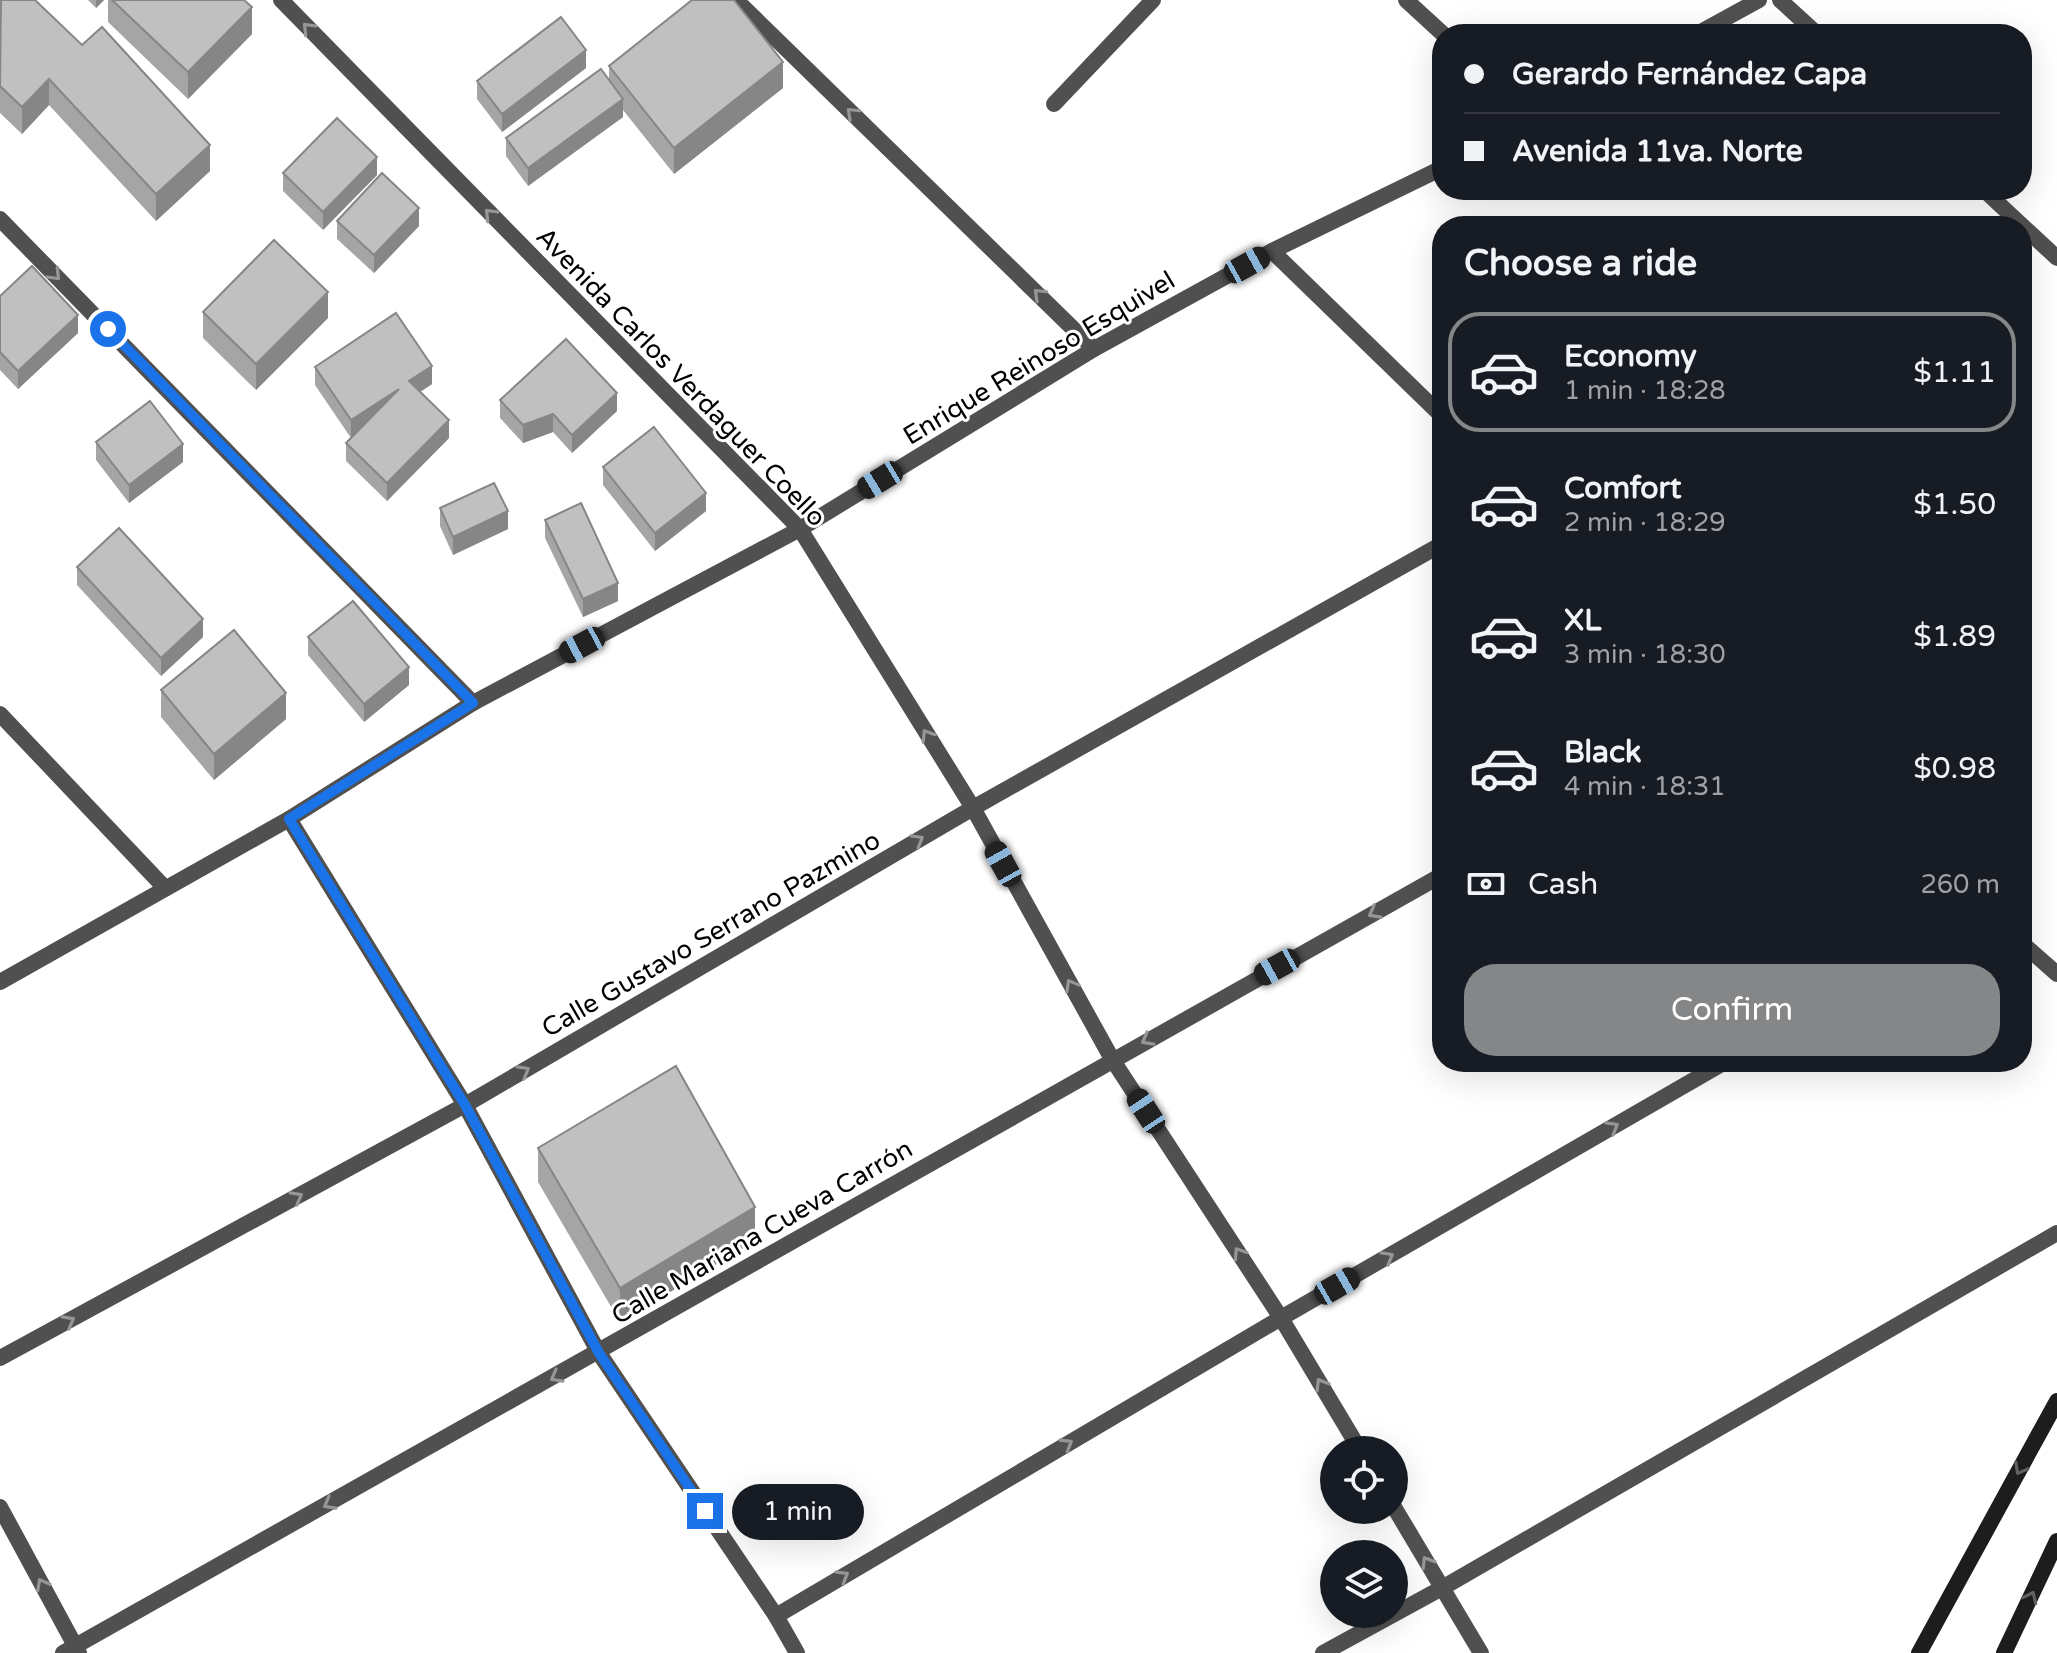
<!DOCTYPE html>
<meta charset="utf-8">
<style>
body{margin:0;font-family:"Varela Round",sans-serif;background:#242831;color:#f1f3f6;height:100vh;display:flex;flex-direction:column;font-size:30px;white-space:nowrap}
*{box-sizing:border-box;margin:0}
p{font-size:26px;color:#9ea1a6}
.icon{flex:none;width:44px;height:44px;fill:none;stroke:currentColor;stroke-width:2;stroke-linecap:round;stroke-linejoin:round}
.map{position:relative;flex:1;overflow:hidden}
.side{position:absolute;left:1432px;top:216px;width:600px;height:856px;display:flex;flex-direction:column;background:#171b24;border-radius:32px;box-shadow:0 8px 32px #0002}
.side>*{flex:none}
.top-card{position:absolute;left:1432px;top:24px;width:600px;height:176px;border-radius:32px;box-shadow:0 8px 32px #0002;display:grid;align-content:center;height:176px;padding:0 32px;background:#171b24}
.tools{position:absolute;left:1320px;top:1436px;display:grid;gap:16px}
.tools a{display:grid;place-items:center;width:88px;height:88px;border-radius:50%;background:#171b24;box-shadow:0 8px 32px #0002;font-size:40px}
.end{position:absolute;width:36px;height:36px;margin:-18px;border:10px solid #1a73e8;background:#fff;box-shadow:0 0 0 4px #fff}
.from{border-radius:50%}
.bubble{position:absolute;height:56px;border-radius:28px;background:#171b24;box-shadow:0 8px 32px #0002;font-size:26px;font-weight:600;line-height:56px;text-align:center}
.car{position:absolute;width:24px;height:48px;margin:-24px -12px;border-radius:10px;box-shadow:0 0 6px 2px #0007;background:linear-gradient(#222 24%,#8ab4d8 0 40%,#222 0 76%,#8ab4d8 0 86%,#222 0)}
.top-card b{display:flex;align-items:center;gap:28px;height:76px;font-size:30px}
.top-card b+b{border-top:2px solid #363941}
.top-card i{width:20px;height:20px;background:#f1f3f6}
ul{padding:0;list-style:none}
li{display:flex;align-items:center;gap:24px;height:120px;margin:0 16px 12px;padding:0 16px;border:4px solid transparent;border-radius:32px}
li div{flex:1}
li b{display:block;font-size:30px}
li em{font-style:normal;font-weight:600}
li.current{border-color:#858687}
li>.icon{width:72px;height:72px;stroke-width:1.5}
h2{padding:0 32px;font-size:36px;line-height:96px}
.pay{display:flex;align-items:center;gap:20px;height:88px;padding:0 32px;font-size:30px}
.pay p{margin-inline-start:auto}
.primary-button{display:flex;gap:16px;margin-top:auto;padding:16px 32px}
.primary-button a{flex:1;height:92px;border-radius:32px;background:#858687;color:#fff;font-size:32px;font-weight:600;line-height:92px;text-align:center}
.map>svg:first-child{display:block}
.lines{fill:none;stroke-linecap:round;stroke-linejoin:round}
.street{stroke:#505050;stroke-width:16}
.secondary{stroke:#1d1d1d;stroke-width:16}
.wall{fill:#a5a5a5}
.shaded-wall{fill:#868686}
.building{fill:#c0c0c0;stroke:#868686;stroke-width:2}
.oneway{stroke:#969696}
.oneway2{stroke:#616161}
.route{stroke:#1a73e8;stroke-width:10}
.labels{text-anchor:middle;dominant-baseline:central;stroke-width:6;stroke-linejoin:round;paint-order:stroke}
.street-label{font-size:26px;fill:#000;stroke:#fff}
</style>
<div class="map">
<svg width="2057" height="1653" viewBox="0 0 2057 1653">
<rect width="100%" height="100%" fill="#fff"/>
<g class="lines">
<!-- street -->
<g class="street">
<path d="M 281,0 L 800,529 L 973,808 L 1112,1059 L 1281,1318 L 1360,1450"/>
<path d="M 736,0 L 1094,349"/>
<path d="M 1406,0 L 1443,34"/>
<path d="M 1780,0 L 1817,34"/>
<path d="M 1697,34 L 1759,0"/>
<path d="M 1054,104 L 1153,0"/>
<path d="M 1984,190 L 2057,258"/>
<path d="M 0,219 L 473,703"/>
<path d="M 1272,251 L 1442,416"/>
<path d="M 0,714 L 165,888"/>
<path d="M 289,819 L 465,1105 L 599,1353 L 776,1616 L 797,1653"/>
<path d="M 2022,943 L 2057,974"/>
<path d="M 0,982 L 289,819 L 473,703 L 800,529 L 1094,349 L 1272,251 L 1442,168"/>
<path d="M 0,1358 L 465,1105 L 973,808 L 1442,544"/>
<path d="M 0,1507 L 79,1653"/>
<path d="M 1394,1507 L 1481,1653"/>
<path d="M 776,1616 L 1281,1318 L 1725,1062"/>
<path d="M 63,1653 L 1442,875"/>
<path d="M 1323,1653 L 1442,1588 L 2057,1233"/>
</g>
<!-- secondary -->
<g class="secondary">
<path d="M 1919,1653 L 2057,1401"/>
<path d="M 2004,1653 L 2057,1541"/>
</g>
</g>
<!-- wall -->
<g class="wall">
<path d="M 0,0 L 210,171 L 156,221 L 49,105 L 22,134 L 0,113 Z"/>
<path d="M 88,0 L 104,0 L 96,8 Z"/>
<path d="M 108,0 L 244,0 L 252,34 L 188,99 L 108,22 Z"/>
<path d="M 609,66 L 783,88 L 674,174 L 623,110 L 623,117 L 528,186 L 506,156 L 506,138 L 609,80 Z"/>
<path d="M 586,68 L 502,132 L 477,99 L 477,81 Z"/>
<path d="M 283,173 L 377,175 L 323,230 L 283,191 Z"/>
<path d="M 337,221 L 419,226 L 374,273 L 337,239 Z"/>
<path d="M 0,296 L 78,333 L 18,389 L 0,370 Z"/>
<path d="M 203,312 L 328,318 L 256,390 L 203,338 Z"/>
<path d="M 315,367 L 432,384 L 420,392 L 449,438 L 387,501 L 346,461 L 346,443 L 351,438 L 315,385 Z"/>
<path d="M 500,400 L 617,411 L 572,453 L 553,432 L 523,443 L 500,418 Z"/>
<path d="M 96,442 L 183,462 L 129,503 L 96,460 Z"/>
<path d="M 603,467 L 706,511 L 655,551 L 603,485 Z"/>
<path d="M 440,508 L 508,529 L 453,555 L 440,526 Z"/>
<path d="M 545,520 L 618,601 L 583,617 L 545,538 Z"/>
<path d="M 77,567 L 203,637 L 161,676 L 77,585 Z"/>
<path d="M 308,637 L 409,685 L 364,722 L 308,655 Z"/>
<path d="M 161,690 L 286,719 L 214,780 L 161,717 Z"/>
<path d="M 538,1148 L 755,1241 L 620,1322 L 538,1182 Z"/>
</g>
<!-- shaded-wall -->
<g class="shaded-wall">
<path d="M 96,0 L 104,0 L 96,8 Z"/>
<path d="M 252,7 L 252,34 L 188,99 L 188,72 Z"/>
<path d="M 586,50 L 586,68 L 502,132 L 502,114 Z"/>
<path d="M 783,62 L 783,88 L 674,174 L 674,148 Z"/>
<path d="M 49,79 L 49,105 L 22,134 L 22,107 Z"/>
<path d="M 623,99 L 623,117 L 528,186 L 528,168 Z"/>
<path d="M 210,145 L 210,171 L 156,221 L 156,194 Z"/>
<path d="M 377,157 L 377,175 L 323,230 L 323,212 Z"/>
<path d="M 419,208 L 419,226 L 374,273 L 374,255 Z"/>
<path d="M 328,292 L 328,318 L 256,390 L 256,364 Z"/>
<path d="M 78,315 L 78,333 L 18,389 L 18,371 Z"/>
<path d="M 432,366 L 432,384 L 409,399 L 409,381 Z"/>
<path d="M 399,389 L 351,438 L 351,420 Z"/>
<path d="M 617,393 L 617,411 L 572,453 L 572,435 Z"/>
<path d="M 553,414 L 553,432 L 523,443 L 523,425 Z"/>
<path d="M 449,420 L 449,438 L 387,501 L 387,483 Z"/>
<path d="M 183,444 L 183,462 L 129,503 L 129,485 Z"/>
<path d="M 706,493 L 706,511 L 655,551 L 655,533 Z"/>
<path d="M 508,511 L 508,529 L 453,555 L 453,537 Z"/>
<path d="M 618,583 L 618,601 L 583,617 L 583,599 Z"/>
<path d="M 203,619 L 203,637 L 161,676 L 161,658 Z"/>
<path d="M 409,667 L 409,685 L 364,722 L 364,704 Z"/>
<path d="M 286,693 L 286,719 L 214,780 L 214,754 Z"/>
<path d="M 755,1207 L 755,1241 L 620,1322 L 620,1288 Z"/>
</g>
<!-- building -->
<g class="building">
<path d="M 1,0 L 35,0 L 82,45 L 102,27 L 210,145 L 156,194 L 49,79 L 22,107 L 0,86 Z"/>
<path d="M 112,0 L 244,0 L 252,7 L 188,72 Z"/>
<path d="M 692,0 L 734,0 L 783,62 L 674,148 L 609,66 Z"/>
<path d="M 561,17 L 586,50 L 502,114 L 477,81 Z"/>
<path d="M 601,69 L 623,99 L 528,168 L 506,138 Z"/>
<path d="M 337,118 L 377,157 L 323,212 L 283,173 Z"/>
<path d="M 382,173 L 419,208 L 374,255 L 337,221 Z"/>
<path d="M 274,240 L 328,292 L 256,364 L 203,312 Z"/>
<path d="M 32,266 L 78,315 L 18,371 L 0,352 L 0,296 Z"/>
<path d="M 396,313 L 432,366 L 409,381 L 449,420 L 387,483 L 346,443 L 399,389 L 351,420 L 315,367 Z"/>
<path d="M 566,339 L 617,393 L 572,435 L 553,414 L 523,425 L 500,400 Z"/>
<path d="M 150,401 L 183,444 L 129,485 L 96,442 Z"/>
<path d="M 654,427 L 706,493 L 655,533 L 603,467 Z"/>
<path d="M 494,483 L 508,511 L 453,537 L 440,508 Z"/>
<path d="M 581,503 L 618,583 L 583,599 L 545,520 Z"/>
<path d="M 119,528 L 203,619 L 161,658 L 77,567 Z"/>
<path d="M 353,601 L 409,667 L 364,704 L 308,637 Z"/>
<path d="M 234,630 L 286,693 L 214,754 L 161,690 Z"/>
<path d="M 676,1066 L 755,1207 L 620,1288 L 538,1148 Z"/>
</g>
<!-- one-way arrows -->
<defs><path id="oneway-chevron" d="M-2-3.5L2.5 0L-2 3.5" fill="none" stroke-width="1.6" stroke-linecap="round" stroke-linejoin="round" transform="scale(2)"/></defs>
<g class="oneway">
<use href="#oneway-chevron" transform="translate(308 28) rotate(-134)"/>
<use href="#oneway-chevron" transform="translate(852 113) rotate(-136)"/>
<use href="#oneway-chevron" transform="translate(490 214) rotate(-134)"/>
<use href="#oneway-chevron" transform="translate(55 275) rotate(46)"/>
<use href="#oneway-chevron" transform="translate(1039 294) rotate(-136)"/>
<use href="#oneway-chevron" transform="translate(927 735) rotate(-122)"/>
<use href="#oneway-chevron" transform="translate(918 840) rotate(-30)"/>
<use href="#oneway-chevron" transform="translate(1374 913) rotate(151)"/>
<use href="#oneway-chevron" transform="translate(1071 985) rotate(-119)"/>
<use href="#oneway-chevron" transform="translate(1147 1040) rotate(151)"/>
<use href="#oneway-chevron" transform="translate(524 1071) rotate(-30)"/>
<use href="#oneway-chevron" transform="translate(1613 1127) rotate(-30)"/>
<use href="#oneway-chevron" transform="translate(297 1197) rotate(-29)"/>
<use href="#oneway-chevron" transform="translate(1239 1253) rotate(-123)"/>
<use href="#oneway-chevron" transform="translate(1388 1257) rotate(-30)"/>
<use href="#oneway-chevron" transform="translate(69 1321) rotate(-29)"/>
<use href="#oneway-chevron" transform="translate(556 1377) rotate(151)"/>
<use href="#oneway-chevron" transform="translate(1321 1384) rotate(-121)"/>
<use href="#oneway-chevron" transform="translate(1067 1444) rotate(-31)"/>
<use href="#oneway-chevron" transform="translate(329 1504) rotate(151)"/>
<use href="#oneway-chevron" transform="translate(1427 1562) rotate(-121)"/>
<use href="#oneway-chevron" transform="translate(843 1576) rotate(-31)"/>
<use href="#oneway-chevron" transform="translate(42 1584) rotate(-118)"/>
</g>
<g class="oneway2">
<use href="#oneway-chevron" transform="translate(2020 1469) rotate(119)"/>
<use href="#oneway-chevron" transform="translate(2031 1597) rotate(-65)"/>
</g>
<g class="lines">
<!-- route -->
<path class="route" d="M 108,329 L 473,703 L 289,819 L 465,1105 L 599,1353 L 705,1511"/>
</g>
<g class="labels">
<!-- street labels -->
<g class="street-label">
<text transform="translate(1039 358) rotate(-31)">Enrique Reinoso Esquivel</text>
<text transform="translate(681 377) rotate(46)">Avenida Carlos Verdaguer Coello</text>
<text transform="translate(711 934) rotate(-30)">Calle Gustavo Serrano Pazmino</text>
<text transform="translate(762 1232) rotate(-30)">Calle Mariana Cueva Carrón</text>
</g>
</g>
</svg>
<div class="tools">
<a><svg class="icon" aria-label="locate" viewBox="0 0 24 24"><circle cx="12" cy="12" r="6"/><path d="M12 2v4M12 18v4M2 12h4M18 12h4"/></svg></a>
<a><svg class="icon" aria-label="layers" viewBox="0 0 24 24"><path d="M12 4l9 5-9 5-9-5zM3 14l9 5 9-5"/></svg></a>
</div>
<i class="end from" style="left:108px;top:329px"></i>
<i class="end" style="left:705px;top:1511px"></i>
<div class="bubble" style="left:732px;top:1484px;width:132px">1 min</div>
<i class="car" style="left:1247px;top:265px;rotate:61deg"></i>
<i class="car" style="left:880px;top:480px;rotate:239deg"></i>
<i class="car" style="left:582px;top:645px;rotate:242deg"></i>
<i class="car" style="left:1003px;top:864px;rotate:331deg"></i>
<i class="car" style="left:1277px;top:967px;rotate:241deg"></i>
<i class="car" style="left:1146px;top:1111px;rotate:327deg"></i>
<i class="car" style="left:1337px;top:1286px;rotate:60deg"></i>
<div class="top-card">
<b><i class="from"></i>Gerardo Fernández Capa</b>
<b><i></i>Avenida 11va. Norte</b>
</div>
<section class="side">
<h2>Choose a ride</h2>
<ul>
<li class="current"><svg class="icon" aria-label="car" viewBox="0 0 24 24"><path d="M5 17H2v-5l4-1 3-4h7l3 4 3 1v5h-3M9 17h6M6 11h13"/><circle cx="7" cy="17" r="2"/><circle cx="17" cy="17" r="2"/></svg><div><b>Economy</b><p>1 min · 18:28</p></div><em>$1.11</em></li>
<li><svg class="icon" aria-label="car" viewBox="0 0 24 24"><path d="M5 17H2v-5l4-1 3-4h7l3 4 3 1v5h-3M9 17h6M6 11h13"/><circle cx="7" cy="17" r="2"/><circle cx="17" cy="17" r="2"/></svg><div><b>Comfort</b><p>2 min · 18:29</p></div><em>$1.50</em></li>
<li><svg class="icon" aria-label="car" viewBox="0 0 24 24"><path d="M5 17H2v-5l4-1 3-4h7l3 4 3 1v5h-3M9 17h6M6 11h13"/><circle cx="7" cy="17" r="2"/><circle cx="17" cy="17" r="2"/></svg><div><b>XL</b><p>3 min · 18:30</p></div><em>$1.89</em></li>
<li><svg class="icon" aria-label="car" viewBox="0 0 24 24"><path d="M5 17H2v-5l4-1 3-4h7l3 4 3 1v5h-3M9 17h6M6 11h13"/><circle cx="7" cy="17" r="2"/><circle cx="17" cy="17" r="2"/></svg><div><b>Black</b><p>4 min · 18:31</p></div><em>$0.98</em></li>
</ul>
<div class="pay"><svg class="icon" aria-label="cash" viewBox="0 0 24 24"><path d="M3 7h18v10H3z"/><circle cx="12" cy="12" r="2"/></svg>Cash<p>260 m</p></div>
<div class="primary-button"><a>Confirm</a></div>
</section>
</div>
